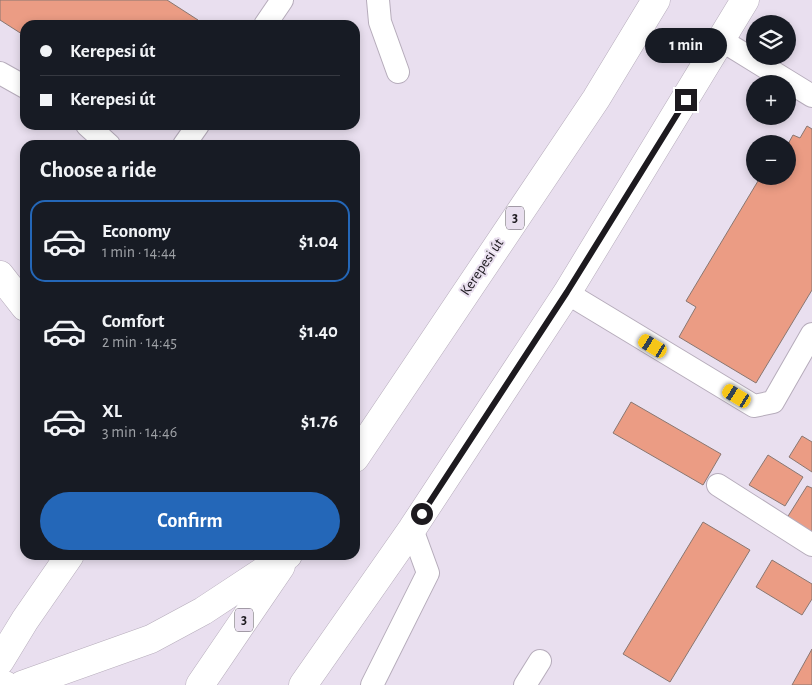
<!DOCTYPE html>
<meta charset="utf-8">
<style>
body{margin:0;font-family:"Alegreya Sans",sans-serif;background:#242831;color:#f1f3f6;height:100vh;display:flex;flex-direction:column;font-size:19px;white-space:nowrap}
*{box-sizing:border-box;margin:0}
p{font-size:16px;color:#9ea1a6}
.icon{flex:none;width:28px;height:28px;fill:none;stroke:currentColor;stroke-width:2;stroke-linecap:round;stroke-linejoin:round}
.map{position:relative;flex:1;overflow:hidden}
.details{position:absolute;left:20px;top:140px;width:340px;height:420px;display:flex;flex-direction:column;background:#171b24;border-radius:15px;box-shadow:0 2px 8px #0003}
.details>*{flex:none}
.top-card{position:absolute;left:20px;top:20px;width:340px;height:110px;border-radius:15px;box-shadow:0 2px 8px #0003;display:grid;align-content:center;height:110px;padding:0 20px;background:#171b24}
.tools{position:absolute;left:746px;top:15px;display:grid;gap:10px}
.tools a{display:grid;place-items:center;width:50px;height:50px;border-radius:50%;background:#171b24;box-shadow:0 2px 8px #0003;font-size:25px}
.end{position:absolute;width:22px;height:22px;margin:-11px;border:6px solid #1d1a1f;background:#fff;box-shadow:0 0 0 2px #fff}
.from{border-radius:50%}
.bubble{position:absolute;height:35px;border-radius:18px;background:#171b24;box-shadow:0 2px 8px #0003;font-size:16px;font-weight:700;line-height:35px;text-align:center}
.car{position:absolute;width:15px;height:30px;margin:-15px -8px;border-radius:6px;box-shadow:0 0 4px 1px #0007;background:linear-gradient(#f5c518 24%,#345 0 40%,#f5c518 0 76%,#345 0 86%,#f5c518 0)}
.top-card b{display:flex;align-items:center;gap:18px;height:48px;font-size:19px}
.top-card b+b{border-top:1px solid #363941}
.top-card i{width:12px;height:12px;background:#f1f3f6}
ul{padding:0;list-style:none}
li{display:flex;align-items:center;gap:15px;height:82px;margin:0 10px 8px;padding:0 10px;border:2px solid transparent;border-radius:15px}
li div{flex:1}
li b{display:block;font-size:19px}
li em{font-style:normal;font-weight:700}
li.active{border-color:#2467b8}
li>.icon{width:45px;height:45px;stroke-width:1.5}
h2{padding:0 20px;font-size:22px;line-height:60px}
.button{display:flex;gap:10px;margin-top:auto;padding:10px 20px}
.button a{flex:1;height:58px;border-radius:30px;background:#2467b8;color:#fff;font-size:20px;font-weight:700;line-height:58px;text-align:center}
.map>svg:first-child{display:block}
.building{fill:#eb9c84;stroke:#897771}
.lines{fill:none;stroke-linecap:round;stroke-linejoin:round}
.lane-casing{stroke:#b6acbb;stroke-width:24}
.street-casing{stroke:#b6acbb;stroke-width:29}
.secondary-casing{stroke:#b6acbb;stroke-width:29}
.primary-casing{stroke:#b6acbb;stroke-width:29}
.lane{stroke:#fff;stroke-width:22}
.street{stroke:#fff;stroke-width:28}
.secondary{stroke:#fff;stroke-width:28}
.primary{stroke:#fff;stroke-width:28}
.route{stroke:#1d1a1f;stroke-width:6}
.labels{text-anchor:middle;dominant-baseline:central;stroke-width:4;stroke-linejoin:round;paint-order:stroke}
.shield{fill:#e9dfef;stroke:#5a555d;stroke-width:1}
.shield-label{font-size:14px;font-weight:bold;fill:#1d1a1f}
.street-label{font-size:15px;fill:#1d1a1f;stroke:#e9dfef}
</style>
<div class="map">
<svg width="812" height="685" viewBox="0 0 812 685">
<rect width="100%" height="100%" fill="#e9dfef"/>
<!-- building -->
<g class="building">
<path d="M 0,0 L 167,0 L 198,20 L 195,25 L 25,25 L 25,36 L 0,20 Z"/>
<path d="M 807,126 L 812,129 L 812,290 L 756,383 L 679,337 L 696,307 L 686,301 L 761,176 L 788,176 L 788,144 L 793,135 L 800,138 Z"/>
<path d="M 631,402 L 721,454 L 703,485 L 613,433 Z"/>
<path d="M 802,436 L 812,442 L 812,472 L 789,457 Z"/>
<path d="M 768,455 L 803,477 L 785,506 L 749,485 Z"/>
<path d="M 807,486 L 812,488 L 812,537 L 785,521 Z"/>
<path d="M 703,522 L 750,550 L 670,682 L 623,654 Z"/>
<path d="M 772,560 L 812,584 L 812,599 L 802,615 L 756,587 Z"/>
<path d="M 812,649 L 812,685 L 792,685 Z"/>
</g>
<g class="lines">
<defs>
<g id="lane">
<path d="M 378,0 L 380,22 L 398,72"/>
<path d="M 265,25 L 282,0"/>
<path d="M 721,40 L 812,96"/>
<path d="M 0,73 L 25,87"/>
<path d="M 87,125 L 109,145"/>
<path d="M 184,145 L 198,125"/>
<path d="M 567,293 L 754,406 L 773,402 L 812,334"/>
<path d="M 718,485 L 812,545"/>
<path d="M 372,685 L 428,573 L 412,529"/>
<path d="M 525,685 L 540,661"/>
</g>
<g id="street">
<path d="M 0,275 L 25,307"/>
<path d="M 0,661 L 25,620 L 70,555"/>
</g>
<path id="secondary" d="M 0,683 L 5,685"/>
<g id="primary">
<path d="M 355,458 L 596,99 L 656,0"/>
<path d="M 22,685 L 151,639 L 203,611 L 288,555"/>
<path d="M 200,685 L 281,566"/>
<path d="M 303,685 L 412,529 L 567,293 L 745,0"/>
</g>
</defs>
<!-- lane casing -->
<use href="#lane" class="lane-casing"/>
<!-- street casing -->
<use href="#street" class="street-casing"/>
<!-- secondary casing -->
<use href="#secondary" class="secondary-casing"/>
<!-- primary casing -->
<use href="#primary" class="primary-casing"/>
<!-- lane -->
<use href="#lane" class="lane"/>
<!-- street -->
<use href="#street" class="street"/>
<!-- secondary -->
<use href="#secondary" class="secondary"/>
<!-- primary -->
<use href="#primary" class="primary"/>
</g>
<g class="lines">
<!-- route -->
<path class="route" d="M 422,514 L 567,292 L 686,100"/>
</g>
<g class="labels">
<!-- shield labels -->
<g class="shield">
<rect x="506" y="206.5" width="18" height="23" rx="4"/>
<rect x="235" y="608.5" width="18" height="23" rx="4"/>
</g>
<g class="shield-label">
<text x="515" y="218">3</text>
<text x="244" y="620">3</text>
</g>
<!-- street labels -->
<g class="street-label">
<text transform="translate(482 267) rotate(-56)">Kerepesi út</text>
</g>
</g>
</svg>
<div class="tools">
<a><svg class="icon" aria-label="layers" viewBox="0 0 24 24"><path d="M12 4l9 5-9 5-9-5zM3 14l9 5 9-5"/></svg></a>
<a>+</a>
<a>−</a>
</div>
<i class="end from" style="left:422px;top:514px"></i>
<i class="end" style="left:686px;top:100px"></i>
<div class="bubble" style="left:645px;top:28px;width:82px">1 min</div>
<i class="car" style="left:653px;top:346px;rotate:301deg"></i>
<i class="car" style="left:737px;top:396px;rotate:301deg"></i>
<div class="top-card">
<b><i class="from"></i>Kerepesi út</b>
<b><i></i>Kerepesi út</b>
</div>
<section class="details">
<h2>Choose a ride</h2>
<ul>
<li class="active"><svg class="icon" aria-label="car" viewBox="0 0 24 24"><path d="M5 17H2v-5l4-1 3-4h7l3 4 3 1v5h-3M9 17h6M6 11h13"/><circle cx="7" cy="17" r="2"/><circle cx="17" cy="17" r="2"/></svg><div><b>Economy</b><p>1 min · 14:44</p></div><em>$1.04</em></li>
<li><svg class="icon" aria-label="car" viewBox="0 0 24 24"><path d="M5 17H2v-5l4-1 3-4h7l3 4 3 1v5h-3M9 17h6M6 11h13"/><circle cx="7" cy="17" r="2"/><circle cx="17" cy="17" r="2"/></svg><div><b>Comfort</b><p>2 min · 14:45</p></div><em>$1.40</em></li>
<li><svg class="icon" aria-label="car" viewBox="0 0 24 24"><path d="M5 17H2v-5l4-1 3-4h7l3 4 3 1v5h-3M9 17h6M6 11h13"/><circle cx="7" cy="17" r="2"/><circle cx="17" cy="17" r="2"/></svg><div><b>XL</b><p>3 min · 14:46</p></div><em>$1.76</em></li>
</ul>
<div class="button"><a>Confirm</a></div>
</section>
</div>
